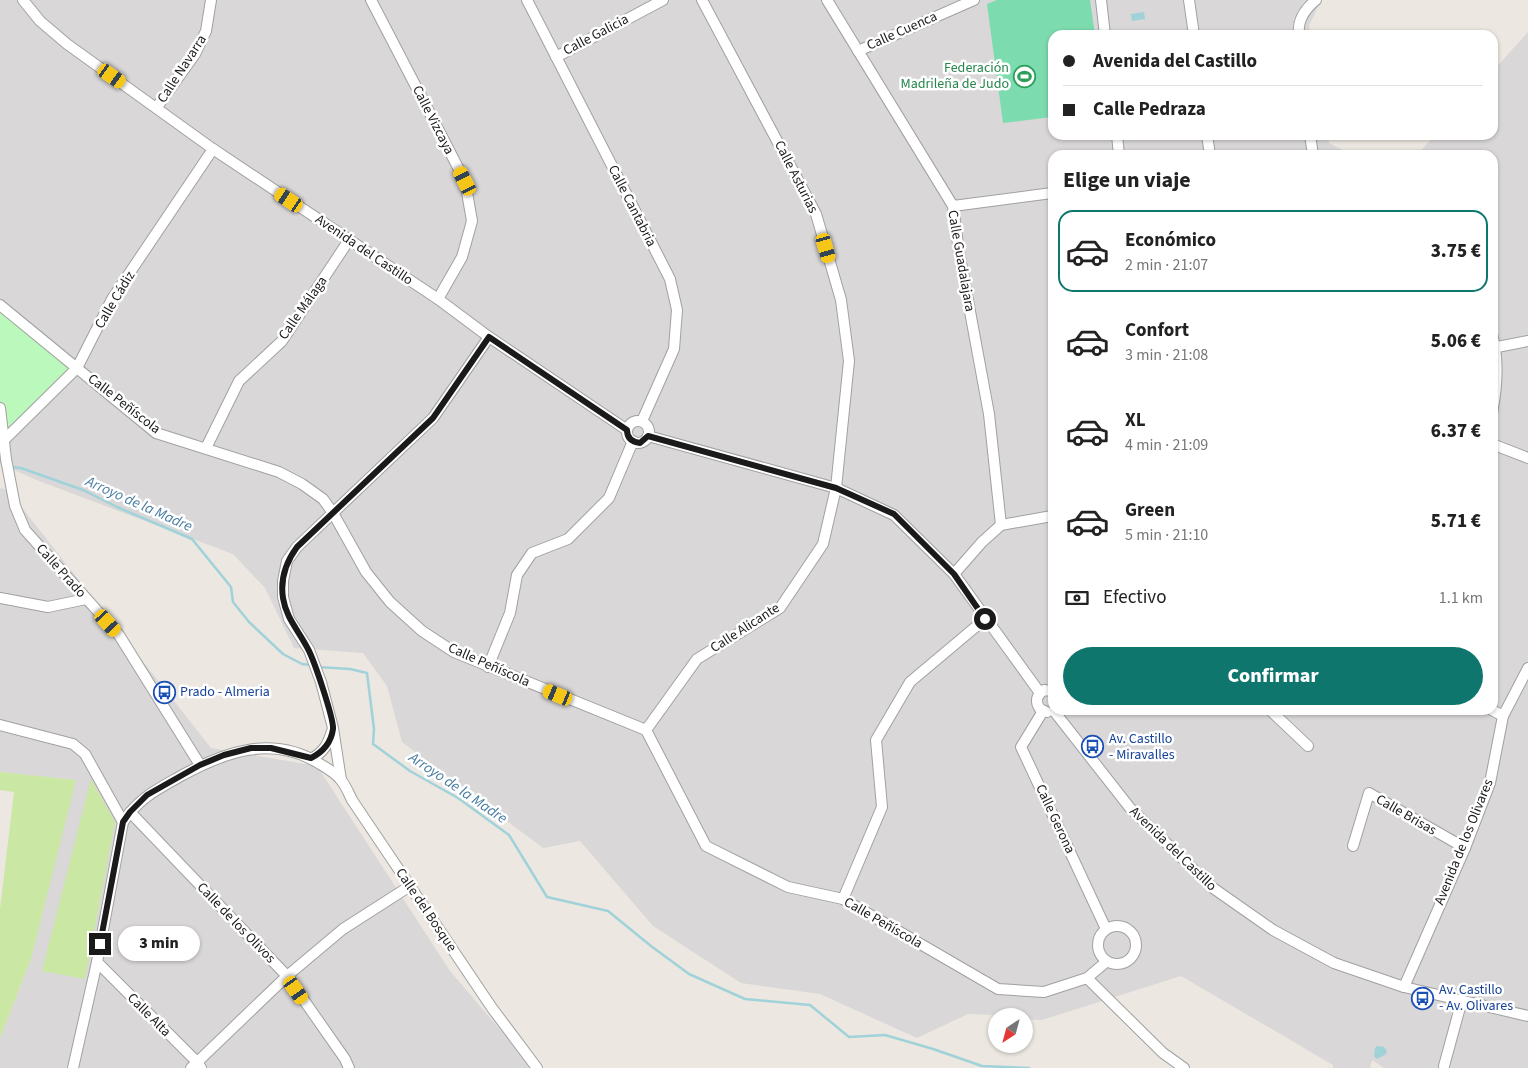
<!DOCTYPE html>
<html lang="es">
<meta charset="utf-8">
<style>
body{margin:0;font-family:"Source Sans 3",sans-serif;background:#f2f2f2;color:#222;height:100vh;display:flex;flex-direction:column;font-size:19px;white-space:nowrap}
*{box-sizing:border-box;margin:0}
p{font-size:16px;color:#767676}
.icon{flex:none;width:28px;height:28px;fill:none;stroke:currentColor;stroke-width:2;stroke-linecap:round;stroke-linejoin:round}
.map{position:relative;flex:1;overflow:hidden}
.panel{position:absolute;left:1048px;top:150px;width:450px;height:565px;display:flex;flex-direction:column;background:#fff;border-radius:15px;box-shadow:0 1px 4px #0004}
.panel>*{flex:none}
.guide{position:absolute;left:1048px;top:30px;width:450px;height:110px;border-radius:15px;box-shadow:0 1px 4px #0004;display:grid;align-content:center;height:110px;padding:0 15px;background:#fff}
.needle{width:32px;rotate:216deg}
.tools{position:absolute;left:988px;top:1008px;display:grid;gap:10px}
.tools a{display:grid;place-items:center;width:45px;height:45px;border-radius:50%;background:#fff;box-shadow:0 1px 4px #0004;font-size:25px}
.end{position:absolute;width:22px;height:22px;margin:-11px;border:6px solid #1a1a1a;background:#fff;box-shadow:0 0 0 2px #fff}
.from{border-radius:50%}
.bubble{position:absolute;height:35px;border-radius:18px;background:#fff;box-shadow:0 1px 4px #0004;font-size:16px;font-weight:800;line-height:35px;text-align:center}
.car{position:absolute;width:15px;height:30px;margin:-15px -8px;border-radius:6px;box-shadow:0 0 4px 1px #0007;background:linear-gradient(#f5c518 24%,#345 0 40%,#f5c518 0 76%,#345 0 86%,#f5c518 0)}
.guide b{display:flex;align-items:center;gap:18px;height:48px;font-size:19px}
.guide b+b{border-top:1px solid #e0e0e0}
.guide i{width:12px;height:12px;background:#222}
ul{padding:0;list-style:none}
li{display:flex;align-items:center;gap:15px;height:82px;margin:0 10px 8px;padding:0 5px;border:2px solid transparent;border-radius:15px}
li div{flex:1}
li b{display:block;font-size:19px}
li em{font-style:normal;font-weight:800}
li.current{border-color:#0f766e}
li>.icon{width:45px;height:45px;stroke-width:1.5}
h2{padding:0 15px;font-size:22px;line-height:60px}
.pay{display:flex;align-items:center;gap:12px;height:55px;padding:0 15px;font-size:19px}
.pay p{margin-inline-start:auto}
.action{display:flex;gap:10px;margin-top:auto;padding:10px 15px}
.action a{flex:1;height:58px;border-radius:30px;background:#0f766e;color:#fff;font-size:20px;font-weight:800;line-height:58px;text-align:center}
.map>svg:first-child{display:block}
.residential{fill:#d9d7d7}
.grass{fill:#cbe7a4}
.park{fill:#bbf8bb}
.pitch{fill:#7ddcaf}
.water{fill:#a0d2da}
.lines{fill:none;stroke-linecap:round;stroke-linejoin:round}
.stream{stroke:#a0d2da;stroke-width:2.5}
.street-casing{stroke:#a1a1a1;stroke-width:12}
.street{stroke:#fff;stroke-width:10}
.route{stroke:#1a1a1a;stroke-width:6}
.labels{text-anchor:middle;dominant-baseline:central;stroke-width:5;stroke-linejoin:round;paint-order:stroke}
.street-label{font-size:14px;fill:#1a1a1a;stroke:#fff}
.leisure-label{font-size:14px;fill:#27864d;stroke:#fff;text-anchor:end}
.transit-label{font-size:14px;fill:#164399;stroke:#fff;text-anchor:start}
.water-label{font-size:15px;font-style:italic;fill:#467ba0;stroke:#fff}
</style>
<div class="map">
<svg width="1528" height="1068" viewBox="0 0 1528 1068">
<rect width="100%" height="100%" fill="#ece7e0"/>
<!-- residential -->
<g class="residential">
<path d="M 0,0 L 1321,0 L 1309,26 L 1310,35 L 1052,35 L 1052,135 L 1328,135 L 1329,143 L 1352,155 L 1052,155 L 1052,710 L 1492,710 L 1492,155 L 1417,155 L 1435,135 L 1492,135 L 1493,71 L 1528,32 L 1528,1068 L 1384,1068 L 1372,1060 L 1370,1068 L 1333,1068 L 1333,1065 L 1181,976 L 1042,1020 L 1024,1019 L 1024,1016 L 968,1014 L 917,1038 L 820,994 L 741,983 L 653,926 L 580,841 L 543,848 L 402,742 L 387,686 L 363,653 L 294,648 L 265,588 L 233,554 L 39,481 L 0,464 Z"/>
<path d="M 0,488 L 8,490 L 211,748 L 317,766 L 450,971 L 533,1068 L 0,1068 L 0,1038 L 31,959 L 75,780 L 0,772 Z"/>
</g>
<!-- grass -->
<g class="grass">
<path d="M 0,772 L 76,780 L 31,959 L 0,1038 L 0,909 L 14,792 L 0,790 Z"/>
<path d="M 91,779 L 115,822 L 85,979 L 42,971 Z"/>
</g>
<!-- park -->
<path class="park" d="M 0,304 L 77,368 L 4,440 L 0,408 Z"/>
<!-- pitch -->
<path class="pitch" d="M 997,0 L 1090,0 L 1095,35 L 1052,35 L 1052,117 L 1003,123 L 987,4 Z"/>
<!-- water -->
<g class="water">
<path d="M 1144,12 L 1145,19 L 1132,21 L 1131,14 Z"/>
<path d="M 1377,1046 L 1384,1047 L 1387,1051 L 1386,1054 L 1377,1059 L 1374,1056 L 1375,1048 Z"/>
</g>
<g class="lines">
<!-- stream -->
<g class="stream">
<path d="M 11,467 L 21,468 L 83,490 L 117,507 L 192,539 L 231,587 L 233,602 L 249,622 L 283,654 L 302,664 L 311,665"/>
<path d="M 318,667 L 350,669 L 367,673 L 374,729 L 373,744 L 410,771 L 458,798 L 509,835 L 547,897 L 608,911 L 651,946 L 689,974 L 745,999 L 810,1005 L 849,1037 L 885,1035 L 933,1049 L 982,1066 L 1029,1068"/>
</g>
<defs>
<g id="street">
<path d="M 23,0 L 40,21 L 67,44 L 213,149 L 438,299 L 489,337 L 627,430"/>
<path d="M 371,0 L 465,181 L 472,221 L 462,257 L 438,299"/>
<path d="M 527,0 L 670,279 L 677,310 L 674,349 L 642,421"/>
<path d="M 827,0 L 953,206 L 959,252 L 989,414 L 1001,525"/>
<path d="M 1101,0 L 1105,35"/>
<path d="M 1189,0 L 1194,35"/>
<path d="M 1299,35 C 1297,20 1305,9 1316,0"/>
<path d="M 858,51 L 974,0"/>
<path d="M 556,57 L 663,0"/>
<path d="M 157,107 L 195,54 L 206,31 L 211,0"/>
<path d="M 1117,135 L 1119,155"/>
<path d="M 1207,135 L 1210,155"/>
<path d="M 1310,135 L 1313,155"/>
<path d="M 953,206 L 1052,193"/>
<path d="M 0,305 L 156,433 L 279,472 L 302,484 L 323,499 L 333,513 L 366,572 L 390,602 L 422,631 L 454,652 L 646,730 L 706,846 L 788,887 L 843,899 L 998,989 L 1044,992 L 1087,978 L 1106,962"/>
<path d="M 1492,334 C 1499,359 1497,388 1492,413"/>
<path d="M 1492,348 L 1528,341"/>
<path d="M 0,408 L 6,459 L 15,506 L 25,530 L 119,635 L 200,765"/>
<circle cx="638" cy="432" r="11"/>
<path d="M 648,436 L 836,488 L 894,515 L 954,574 L 1040,693"/>
<path d="M 4,440 L 77,368 L 112,299 L 213,149"/>
<path d="M 1492,444 L 1528,458"/>
<path d="M 206,448 L 239,381 L 282,341 L 349,240"/>
<path d="M 954,574 L 982,542 L 1001,525 L 1052,516"/>
<path d="M 0,598 L 48,607 L 86,599"/>
<path d="M 488,667 L 510,613 L 517,575 L 532,553 L 568,539 L 609,498 L 633,441"/>
<path d="M 1270,710 L 1308,746"/>
<path d="M 1492,710 L 1503,716"/>
<path d="M 1043,711 L 1021,747 L 1106,929"/>
<path d="M 1054,711 L 1130,808 L 1213,888 L 1273,930 L 1334,963 L 1404,987 L 1528,1016"/>
<path d="M 1047,712 L 1040,709 C 1035,702 1036,695 1044,690 L 1052,691"/>
<path d="M 0,725 L 73,744 L 85,754 L 123,822"/>
<path d="M 646,730 L 697,659 L 780,608 L 823,544 L 836,488 L 849,361 L 841,300 L 816,214 L 702,0"/>
<path d="M 311,759 C 324,752 328,744 332,731"/>
<path d="M 341,780 L 333,728 L 321,682 L 309,650 L 289,619 L 283,597 L 283,581 L 287,561 L 297,547 L 433,418 L 489,337"/>
<path d="M 130,812 L 287,976 L 345,1059 L 349,1068"/>
<path d="M 1353,846 L 1369,793 L 1465,848"/>
<path d="M 843,899 L 882,807 L 876,740 L 910,682 L 985,619"/>
<circle cx="1117" cy="945" r="19"/>
<path d="M 97,962 L 196,1061 L 201,1068"/>
<path d="M 1087,978 L 1163,1053 L 1184,1068"/>
<path d="M 1404,987 L 1465,848 L 1490,783 L 1503,716 L 1528,668"/>
<path d="M 1444,1066 L 1462,1000"/>
<path d="M 73,1068 L 97,962 L 123,822 C 138,799 156,790 179,777 C 224,752 272,734 320,764 C 327,768 336,774 341,780 C 346,786 349,794 352,800 L 492,1008 L 537,1068"/>
<path d="M 191,1068 L 287,976 L 343,929 L 410,886"/>
</g>
</defs>
<!-- street casing -->
<use href="#street" class="street-casing"/>
<!-- street -->
<use href="#street" class="street"/>
</g>
<g class="lines">
<!-- route -->
<path class="route" d="M 100,944 L 123,822 L 130,812 L 147,795 L 200,765 L 224,755 L 251,748 L 271,748 L 311,758 C 323,752 331,743 333,729 C 334,719 314,660 308,649 C 299,631 286,618 283,598 C 280,579 286,562 297,547 L 433,418 L 489,337 L 627,430 C 627,438 632,442 640,443 L 648,436 L 836,488 L 894,514 L 954,574 L 985,619"/>
</g>
<!-- icons -->
<defs>
<symbol id="stadium-ring" viewBox="-11 -11 22 22"><circle r="9.5" fill="#fff" stroke="#2e9e5b" stroke-width="1.5"/><path d="M0-5a6.5 5 0 1 0 0 10a6.5 5 0 1 0 0-10ZM-3.5-1.8h7v3.6h-7Z" fill="#2e9e5b"/></symbol>
<symbol id="bus-ring" viewBox="-11 -11 22 22"><circle r="9.5" fill="#fff" stroke="#1a4fb4" stroke-width="1.5"/><path d="M-5-6H5V4H4V6H2V4H-2V6H-4V4H-5ZM-3.5-4V0h7V-4ZM-3.5 1.2v1.5H-2V1.2ZM2 1.2v1.5H3.5V1.2Z" fill="#1a4fb4"/></symbol>
</defs>
<g fill-rule="evenodd">
<use href="#stadium-ring" x="1012" y="64" width="25" height="25"/>
<use href="#bus-ring" x="152" y="680" width="25" height="25"/>
<use href="#bus-ring" x="1080" y="734" width="25" height="25"/>
<use href="#bus-ring" x="1410" y="986" width="25" height="25"/>
</g>
<g class="labels">
<!-- street labels -->
<g class="street-label">
<text transform="translate(902 31) rotate(-24)">Calle Cuenca</text>
<text transform="translate(596 35) rotate(-28)">Calle Galicia</text>
<text transform="translate(182 69) rotate(-57)">Calle Navarra</text>
<text transform="translate(433 120) rotate(63)">Calle Vizcaya</text>
<text transform="translate(796 177) rotate(63)">Calle Asturias</text>
<text transform="translate(632 206) rotate(63)">Calle Cantabria</text>
<text transform="translate(364 250) rotate(34)">Avenida del Castillo</text>
<text transform="translate(961 261) rotate(80)">Calle Guadalajara</text>
<text transform="translate(115 300) rotate(-59)">Calle Cádiz</text>
<text transform="translate(303 308) rotate(-55)">Calle Málaga</text>
<text transform="translate(124 404) rotate(38)">Calle Peñíscola</text>
<text transform="translate(61 571) rotate(48)">Calle Prado</text>
<text transform="translate(745 628) rotate(-33)">Calle Alicante</text>
<text transform="translate(489 665) rotate(24)">Calle Peñíscola</text>
<text transform="translate(1406 815) rotate(30)">Calle Brisas</text>
<text transform="translate(1055 819) rotate(65)">Calle Gerona</text>
<text transform="translate(1464 842) rotate(-68)">Avenida de los Olivares</text>
<text transform="translate(1173 849) rotate(44)">Avenida del Castillo</text>
<text transform="translate(426 910) rotate(56)">Calle del Bosque</text>
<text transform="translate(236 923) rotate(46)">Calle de los Olivos</text>
<text transform="translate(883 923) rotate(30)">Calle Peñíscola</text>
<text transform="translate(149 1015) rotate(45)">Calle Alta</text>
</g>
<!-- leisure labels -->
<g class="leisure-label">
<text x="1009" y="68">Federación<tspan x="1009" dy="16">Madrileña de Judo</tspan></text>
</g>
<!-- transit labels -->
<g class="transit-label">
<text x="180" y="692">Prado - Almeria</text>
<text x="1109" y="739">Av. Castillo<tspan x="1109" dy="16">- Miravalles</tspan></text>
<text x="1439" y="990">Av. Castillo<tspan x="1439" dy="16">- Av. Olivares</tspan></text>
</g>
<!-- water labels -->
<g class="water-label">
<text transform="translate(139 504) rotate(24)">Arroyo de la Madre</text>
<text transform="translate(458 788) rotate(34)">Arroyo de la Madre</text>
</g>
</g>
</svg>
<div class="tools">
<a><svg class="needle" viewBox="-14 -14 28 28"><path d="M0-13l5 13h-10z" fill="#e53935"/><path d="M0 13l5-13h-10z" fill="#767676"/></svg></a>
</div>
<i class="end from" style="left:985px;top:619px"></i>
<i class="end" style="left:100px;top:944px"></i>
<div class="bubble" style="left:118px;top:926px;width:82px">3 min</div>
<i class="car" style="left:112px;top:76px;rotate:125deg"></i>
<i class="car" style="left:465px;top:181px;rotate:333deg"></i>
<i class="car" style="left:289px;top:200px;rotate:304deg"></i>
<i class="car" style="left:826px;top:248px;rotate:164deg"></i>
<i class="car" style="left:108px;top:623px;rotate:138deg"></i>
<i class="car" style="left:558px;top:695px;rotate:292deg"></i>
<i class="car" style="left:296px;top:990px;rotate:145deg"></i>
<div class="guide">
<b><i class="from"></i>Avenida del Castillo</b>
<b><i></i>Calle Pedraza</b>
</div>
<section class="panel">
<h2>Elige un viaje</h2>
<ul>
<li class="current"><svg class="icon" aria-label="car" viewBox="0 0 24 24"><path d="M5 17H2v-5l4-1 3-4h7l3 4 3 1v5h-3M9 17h6M6 11h13"/><circle cx="7" cy="17" r="2"/><circle cx="17" cy="17" r="2"/></svg><div><b>Económico</b><p>2 min · 21:07</p></div><em>3.75 €</em></li>
<li><svg class="icon" aria-label="car" viewBox="0 0 24 24"><path d="M5 17H2v-5l4-1 3-4h7l3 4 3 1v5h-3M9 17h6M6 11h13"/><circle cx="7" cy="17" r="2"/><circle cx="17" cy="17" r="2"/></svg><div><b>Confort</b><p>3 min · 21:08</p></div><em>5.06 €</em></li>
<li><svg class="icon" aria-label="car" viewBox="0 0 24 24"><path d="M5 17H2v-5l4-1 3-4h7l3 4 3 1v5h-3M9 17h6M6 11h13"/><circle cx="7" cy="17" r="2"/><circle cx="17" cy="17" r="2"/></svg><div><b>XL</b><p>4 min · 21:09</p></div><em>6.37 €</em></li>
<li><svg class="icon" aria-label="car" viewBox="0 0 24 24"><path d="M5 17H2v-5l4-1 3-4h7l3 4 3 1v5h-3M9 17h6M6 11h13"/><circle cx="7" cy="17" r="2"/><circle cx="17" cy="17" r="2"/></svg><div><b>Green</b><p>5 min · 21:10</p></div><em>5.71 €</em></li>
</ul>
<div class="pay"><svg class="icon" aria-label="cash" viewBox="0 0 24 24"><path d="M3 7h18v10H3z"/><circle cx="12" cy="12" r="2"/></svg>Efectivo<p>1.1 km</p></div>
<div class="action"><a>Confirmar</a></div>
</section>
</div>
